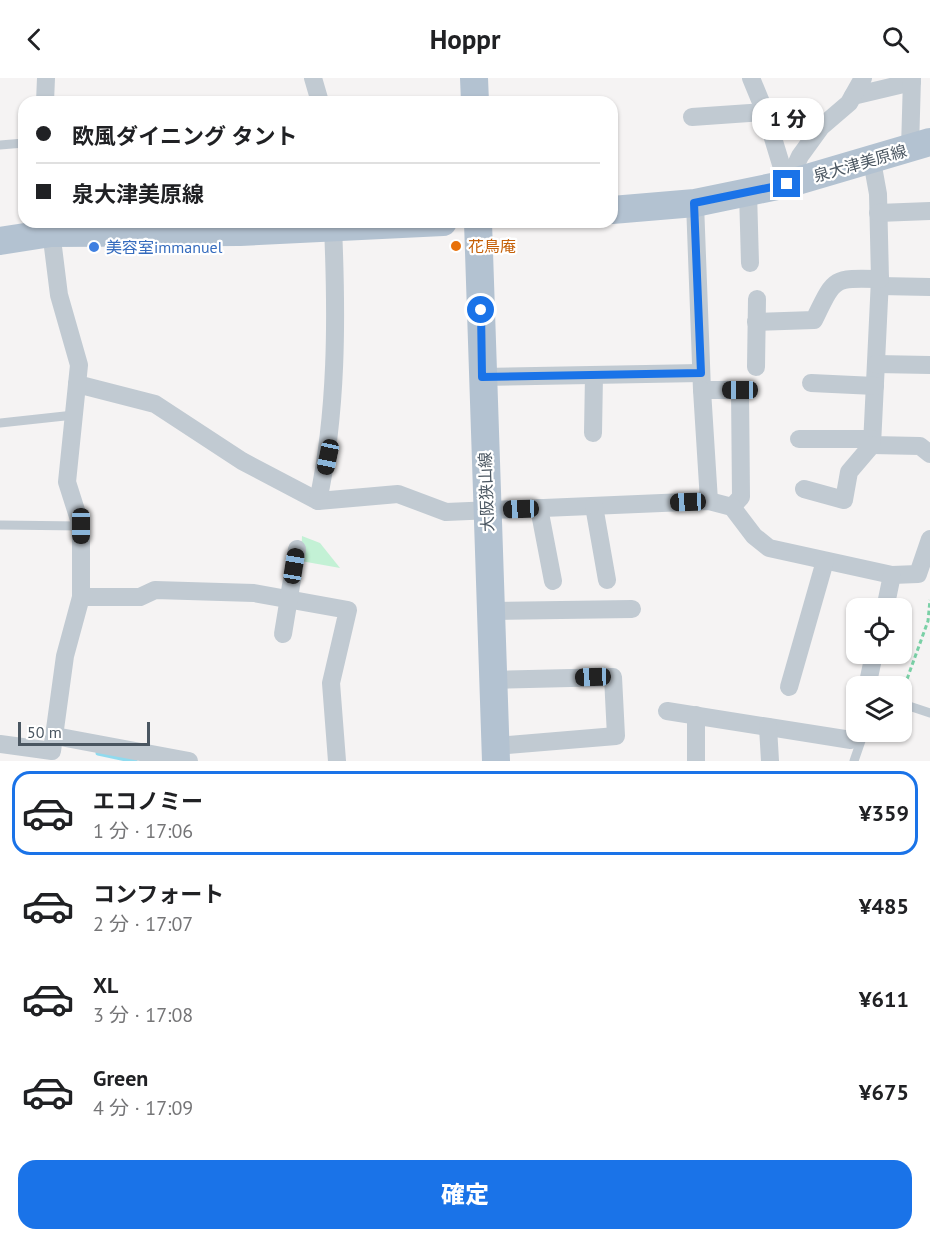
<!DOCTYPE html>
<html lang="ja">
<meta charset="utf-8">
<style>
body{margin:0;font-family:"PT Sans","Noto Sans JP",sans-serif;background:#f2f2f2;color:#202124;height:100vh;display:flex;flex-direction:column;font-size:22px;white-space:nowrap}
*{box-sizing:border-box;margin:0}
p{font-size:20px;color:#757577}
.icon{flex:none;width:33px;height:33px;fill:none;stroke:currentColor;stroke-width:2;stroke-linecap:round;stroke-linejoin:round}
.map{position:relative;height:683px;overflow:hidden}
.details{display:flex;flex-direction:column;background:#fff;flex:1}
.details>*{flex:none}
.top-card{position:absolute;left:18px;top:18px;width:600px;height:132px;border-radius:18px;box-shadow:0 2px 4px #0004;display:grid;align-content:center;height:132px;padding:0 18px;background:#fff}
.buttons{position:absolute;left:846px;top:520px;display:grid;gap:12px}
.buttons a{display:grid;place-items:center;width:66px;height:66px;border-radius:12px;background:#fff;box-shadow:0 2px 4px #0004;font-size:30px}
.scale{position:absolute;left:18px;bottom:15px;width:132px;box-sizing:border-box;padding-left:6px;border:3px solid #4a5661;border-top:0;font-size:16px;line-height:21px;white-space:nowrap;color:#4a5661;-webkit-text-stroke:4px #fff;paint-order:stroke}
.end{position:absolute;width:27px;height:27px;margin:-14px;border:8px solid #1a73e8;background:#fff;box-shadow:0 0 0 3px #fff}
.from{border-radius:50%}
.bubble{position:absolute;height:42px;border-radius:18px;background:#fff;box-shadow:0 2px 4px #0004;font-size:20px;font-weight:800;line-height:42px;text-align:center}
.car{position:absolute;width:18px;height:36px;margin:-18px -9px;border-radius:8px;box-shadow:0 0 4px 2px #0007;background:linear-gradient(#222 24%,#8ab4d8 0 40%,#222 0 76%,#8ab4d8 0 86%,#222 0)}
.top-card b{display:flex;align-items:center;gap:21px;height:57px;font-size:22px}
.top-card b+b{border-top:2px solid #e0e0e0}
.top-card i{width:15px;height:15px;background:#202124}
ul{padding:10px 0 0;list-style:none}
li{display:flex;align-items:center;gap:18px;height:84px;margin:0 12px 9px;padding:0 6px;border:3px solid transparent;border-radius:18px}
li div{flex:1}
li b{display:block;font-size:22px}
li em{font-style:normal;font-weight:800}
li.on{border-color:#1a73e8}
li>.icon{width:54px;height:54px;stroke-width:1.5}
.button{display:flex;gap:12px;margin-top:auto;padding:12px 18px}
.button a{flex:1;height:69px;border-radius:18px;background:#1a73e8;color:#fff;font-size:24px;font-weight:800;line-height:69px;text-align:center}
header{display:flex;justify-content:space-between;align-items:center;height:78px;padding:0 18px;background:#fff;font-size:27px;font-weight:800}
.map>svg:first-child{display:block}
.green{fill:#c3f1d5}
.lines{fill:none;stroke-linecap:round;stroke-linejoin:round}
.stream{stroke:#90daee;stroke-width:5}
.path{stroke:#7ad0a6;stroke-width:3;stroke-dasharray:4.5 3;stroke-linecap:butt}
.service{stroke:#c1cad2;stroke-width:9}
.minor{stroke:#c1cad2;stroke-width:18}
.primary{stroke:#b3c2d1;stroke-width:28}
.route{stroke:#1a73e8;stroke-width:8}
.food-dot{fill:#e8710a;stroke:#fff;stroke-width:2}
.shop-dot{fill:#3f7fe0;stroke:#fff;stroke-width:2}
.labels{text-anchor:middle;dominant-baseline:central;stroke-width:4.5;stroke-linejoin:round;paint-order:stroke}
.street-label{font-size:16px;fill:#4a5661;stroke:#fff}
.food-label{font-size:16px;fill:#c56008;stroke:#fff;text-anchor:start}
.shop-label{font-size:16px;fill:#366cbe;stroke:#fff;text-anchor:start}
</style>
<header><svg class="icon" aria-label="back" viewBox="0 0 24 24"><path d="M15 5l-7 7 7 7"/></svg>Hoppr<svg class="icon" aria-label="search" viewBox="0 0 24 24"><circle cx="10" cy="10" r="6"/><path d="M15 15l6 6"/></svg></header>
<div class="map">
<svg width="930" height="683" viewBox="0 0 930 683">
<rect width="100%" height="100%" fill="#f5f3f3"/>
<!-- green -->
<path class="green" d="M 302,458 L 320,465 L 340,490 L 301,483 Z"/>
<g class="lines">
<!-- stream -->
<path class="stream" d="M 98,675 L 135,683"/>
<!-- path -->
<path class="path" d="M 902,615 L 928,543 L 930,522"/>
<!-- service -->
<g class="service">
<path d="M 0,67 L 24,65"/>
<path d="M 0,345 L 74,337"/>
<path d="M 0,447 L 81,448"/>
<path d="M 902,630 L 909,628 L 930,635"/>
<path d="M 854,683 L 864,654"/>
</g>
<!-- minor -->
<g class="minor">
<path d="M 313,0 L 320,24"/>
<path d="M 751,0 L 765,34 L 787,106"/>
<path d="M 853,18 L 912,4"/>
<path d="M 45,24 L 46,0"/>
<path d="M 692,39 L 765,34"/>
<path d="M 910,71 L 912,0"/>
<path d="M 872,83 L 878,116 L 880,201 L 872,367 L 920,368 L 930,376"/>
<path d="M 787,106 L 800,78 L 821,49 L 849,25 L 863,0"/>
<path d="M 748,114 L 750,185"/>
<path d="M 695,125 L 702,312 L 740,312 L 741,419 L 732,429"/>
<path d="M 878,135 L 930,133"/>
<path d="M 880,208 L 930,209"/>
<path d="M 756,244 L 814,242 C 835,199 832,200 880,201"/>
<path d="M 876,286 L 930,287"/>
<path d="M 756,289 L 757,221"/>
<path d="M 482,299 L 701,295"/>
<path d="M 811,305 L 875,308"/>
<path d="M 77,306 L 155,326 L 242,383 L 318,423 L 398,416 L 446,434 L 709,423 L 732,429 L 754,458 L 769,470 L 892,497 L 918,496 L 930,461"/>
<path d="M 702,312 L 709,423"/>
<path d="M 593,355 L 594,297"/>
<path d="M 799,361 L 872,361"/>
<path d="M 804,411 L 844,422 L 849,394 L 872,367"/>
<path d="M 318,423 C 337,334 337,241 333,149"/>
<path d="M 594,428 L 607,502"/>
<path d="M 539,430 L 553,503"/>
<path d="M 81,519 L 140,519 L 155,512 L 254,515 L 348,532 L 331,605 L 337,683"/>
<path d="M 885,531 L 892,497"/>
<path d="M 489,533 L 632,531"/>
<path d="M 283,556 L 297,471"/>
<path d="M 492,602 L 613,599 L 616,658 L 495,668"/>
<path d="M 789,609 L 825,483"/>
<path d="M 867,609 L 874,576"/>
<path d="M 667,633 L 851,662"/>
<path d="M 768,649 L 770,683"/>
<path d="M 55,658 L 189,683"/>
<path d="M 0,666 L 52,673 L 65,578 L 81,519 L 81,448 L 67,404 L 79,287 L 59,217 L 50,145"/>
<path d="M 696,683 L 696,637"/>
</g>
<!-- primary -->
<g class="primary">
<path d="M 474,0 L 475,24"/>
<path d="M 612,132 L 695,125 L 787,106 L 930,64"/>
<path d="M 478,144 L 496,683"/>
<path d="M 0,163 L 51,155 L 240,154 L 443,144"/>
</g>
</g>
<g class="lines">
<!-- route -->
<path class="route" d="M 481,232 L 482,299 L 701,295 L 694,125 L 787,106"/>
</g>
<!-- markers -->
<circle class="food-dot" cx="456" cy="168" r="6"/>
<circle class="shop-dot" cx="94" cy="169" r="6"/>
<g class="labels">
<!-- street labels -->
<g class="street-label">
<text transform="translate(860 85) rotate(-16)">泉大津美原線</text>
<text transform="translate(486 414) rotate(-92)">大阪狭山線</text>
</g>
<!-- food labels -->
<g class="food-label">
<text x="468" y="168">花鳥庵</text>
</g>
<!-- shop labels -->
<g class="shop-label">
<text x="106" y="169">美容室immanuel</text>
</g>
</g>
</svg>
<div class="buttons">
<a><svg class="icon" aria-label="locate" viewBox="0 0 24 24"><circle cx="12" cy="12" r="6"/><path d="M12 2v4M12 18v4M2 12h4M18 12h4"/></svg></a>
<a><svg class="icon" aria-label="layers" viewBox="0 0 24 24"><path d="M12 4l9 5-9 5-9-5zM3 14l9 5 9-5"/></svg></a>
</div>
<div class="scale">50 m</div>
<i class="end from" style="left:481px;top:232px"></i>
<i class="end" style="left:787px;top:106px"></i>
<div class="bubble" style="left:752px;top:20px;width:72px">1 分</div>
<i class="car" style="left:740px;top:312px;rotate:270deg"></i>
<i class="car" style="left:328px;top:379px;rotate:192deg"></i>
<i class="car" style="left:688px;top:424px;rotate:268deg"></i>
<i class="car" style="left:521px;top:431px;rotate:268deg"></i>
<i class="car" style="left:81px;top:448px;rotate:180deg"></i>
<i class="car" style="left:294px;top:488px;rotate:9deg"></i>
<i class="car" style="left:593px;top:599px;rotate:268deg"></i>
<div class="top-card">
<b><i class="from"></i>欧風ダイニング タント</b>
<b><i></i>泉大津美原線</b>
</div>
</div>
<section class="details">
<ul>
<li class="on"><svg class="icon" aria-label="car" viewBox="0 0 24 24"><path d="M5 17H2v-5l4-1 3-4h7l3 4 3 1v5h-3M9 17h6M6 11h13"/><circle cx="7" cy="17" r="2"/><circle cx="17" cy="17" r="2"/></svg><div><b>エコノミー</b><p>1 分 · 17:06</p></div><em>¥359</em></li>
<li><svg class="icon" aria-label="car" viewBox="0 0 24 24"><path d="M5 17H2v-5l4-1 3-4h7l3 4 3 1v5h-3M9 17h6M6 11h13"/><circle cx="7" cy="17" r="2"/><circle cx="17" cy="17" r="2"/></svg><div><b>コンフォート</b><p>2 分 · 17:07</p></div><em>¥485</em></li>
<li><svg class="icon" aria-label="car" viewBox="0 0 24 24"><path d="M5 17H2v-5l4-1 3-4h7l3 4 3 1v5h-3M9 17h6M6 11h13"/><circle cx="7" cy="17" r="2"/><circle cx="17" cy="17" r="2"/></svg><div><b>XL</b><p>3 分 · 17:08</p></div><em>¥611</em></li>
<li><svg class="icon" aria-label="car" viewBox="0 0 24 24"><path d="M5 17H2v-5l4-1 3-4h7l3 4 3 1v5h-3M9 17h6M6 11h13"/><circle cx="7" cy="17" r="2"/><circle cx="17" cy="17" r="2"/></svg><div><b>Green</b><p>4 分 · 17:09</p></div><em>¥675</em></li>
</ul>
<div class="button"><a>確定</a></div>
</section>
